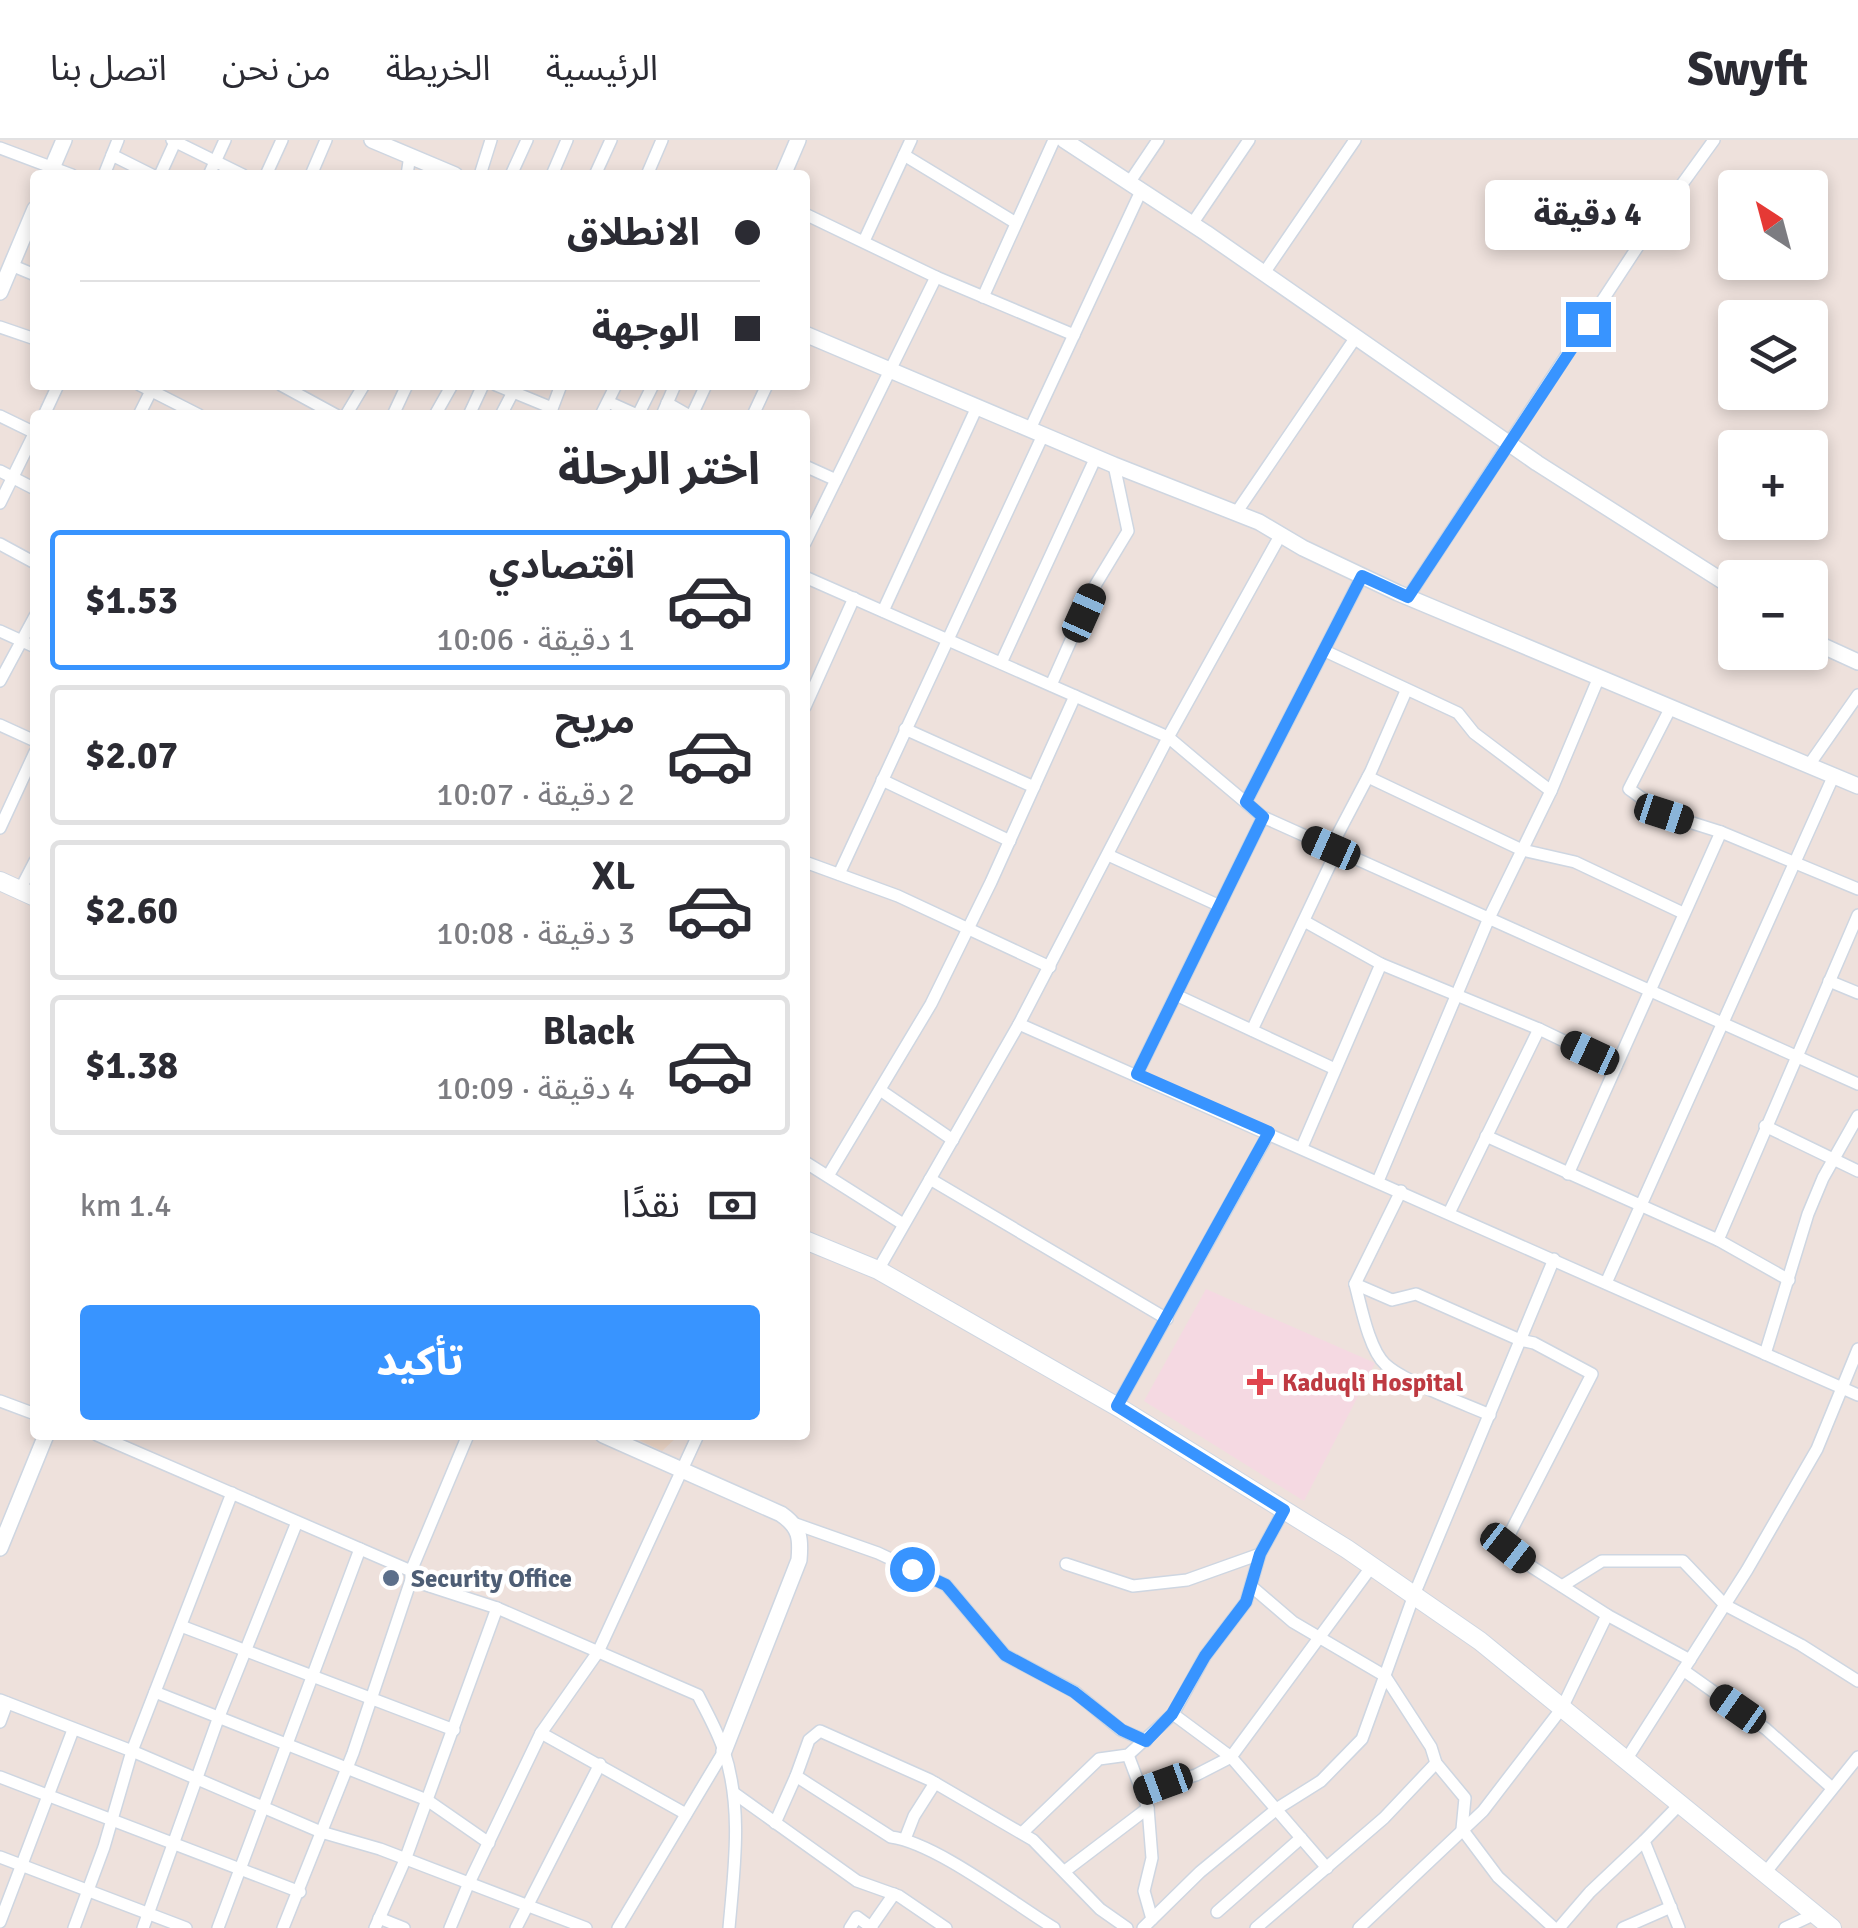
<!DOCTYPE html>
<html lang="ar">
<meta charset="utf-8">
<style>
body{margin:0;font-family:Signika,"Noto Sans Arabic",sans-serif;background:#f2f2f3;color:#2b2b33;direction:rtl;height:100vh;display:flex;flex-direction:column;font-size:38px;white-space:nowrap}
*{box-sizing:border-box;margin:0}
p{font-size:32px;color:#7c7c81}
.icon{flex:none;width:55px;height:55px;fill:none;stroke:currentColor;stroke-width:2;stroke-linecap:round;stroke-linejoin:round}
.map{position:relative;flex:1;overflow:hidden;direction:ltr}
.details{position:absolute;left:30px;top:270px;width:780px;height:1030px;display:flex;flex-direction:column;background:#fff;border-radius:10px;box-shadow:0 5px 15px #0003;direction:rtl}
.details>*{flex:none}
.hud{position:absolute;left:30px;top:30px;width:780px;height:220px;border-radius:10px;box-shadow:0 5px 15px #0003;direction:rtl;display:grid;align-content:center;height:220px;padding:0 50px;background:#fff}
.needle{width:65px;rotate:324deg}
.controls{position:absolute;left:1718px;top:30px;display:grid;gap:20px}
.controls a{display:grid;place-items:center;width:110px;height:110px;border-radius:10px;background:#fff;box-shadow:0 5px 15px #0003;font-size:50px}
.end{position:absolute;width:45px;height:45px;margin:-22px;border:12px solid #3894ff;background:#fff;box-shadow:0 0 0 5px #fff}
.from{border-radius:50%}
.bubble{position:absolute;height:70px;border-radius:10px;background:#fff;box-shadow:0 5px 15px #0003;font-size:32px;font-weight:800;line-height:70px;text-align:center;direction:rtl}
.car{position:absolute;width:30px;height:60px;margin:-30px -15px;border-radius:12px;box-shadow:0 0 8px 2px #0007;background:linear-gradient(#222 24%,#8ab4d8 0 40%,#222 0 76%,#8ab4d8 0 86%,#222 0)}
.hud b{display:flex;align-items:center;gap:35px;height:95px;font-size:38px}
.hud b+b{border-top:2px solid #e1e1e2}
.hud i{width:25px;height:25px;background:#2b2b33}
ul{padding:0;list-style:none}
li{display:flex;align-items:center;gap:30px;height:140px;margin:0 20px 15px;padding:0 30px;border:5px solid #e1e1e2;border-radius:10px}
li div{flex:1}
li b{display:block;font-size:38px}
li em{font-style:normal;font-weight:800}
li.selected{border-color:#3894ff}
li>.icon{width:90px;height:90px;stroke-width:1.5}
h2{padding:0 50px;font-size:45px;line-height:120px}
.pay{display:flex;align-items:center;gap:25px;height:110px;padding:0 50px;font-size:38px}
.pay p{margin-inline-start:auto}
.primary-button{display:flex;gap:20px;margin-top:auto;padding:20px 50px}
.primary-button a{flex:1;height:115px;border-radius:10px;background:#3894ff;color:#fff;font-size:40px;font-weight:800;line-height:115px;text-align:center}
header{display:flex;align-items:center;gap:60px;box-sizing:border-box;height:140px;padding:0 50px;background:#fff;border-bottom:2px solid #e1e1e2}
header strong{font-size:48px}
nav{display:flex;gap:55px;margin-inline-start:auto;font-size:35px}
.map>svg:first-child{display:block}
.education{fill:#f1daca}
.medical{fill:#f5d9e2}
.lines{fill:none;stroke-linecap:round;stroke-linejoin:round}
.minor-casing{stroke:#ced6e1;stroke-width:14}
.tertiary-casing{stroke:#ced6e1;stroke-width:18}
.secondary-casing{stroke:#ced6e1;stroke-width:20}
.minor{stroke:#fff;stroke-width:11}
.tertiary{stroke:#fff;stroke-width:15}
.secondary{stroke:#fff;stroke-width:18}
.route{stroke:#3894ff;stroke-width:12}
.health-dot{fill:#e0444e;stroke:#fff;stroke-width:4}
.service-dot{fill:#5c6f8a;stroke:#fff;stroke-width:4}
.labels{text-anchor:middle;dominant-baseline:central;stroke-width:9;stroke-linejoin:round;paint-order:stroke}
.health-label{font-size:25px;font-weight:bold;fill:#be3a42;stroke:#fff;text-anchor:start}
.service-label{font-size:25px;font-weight:bold;fill:#4e5e75;stroke:#fff;text-anchor:start}
</style>
<header>
<strong>Swyft</strong>
<nav><a>الرئيسية</a><a>الخريطة</a><a>من نحن</a><a>اتصل بنا</a></nav>
</header>
<div class="map">
<svg width="1858" height="1788" viewBox="0 0 1858 1788">
<rect width="100%" height="100%" fill="#eee1dc"/>
<!-- education -->
<path class="education" d="M 629,1295 L 679,1295 L 662,1311 Z"/>
<!-- medical -->
<path class="medical" d="M 1206,1149 L 1375,1223 L 1304,1361 L 1144,1261 Z"/>
<g class="lines">
<defs>
<g id="minor">
<path d="M 172,0 L 243,35"/>
<path d="M 0,8 L 72,35"/>
<path d="M 112,15 L 152,35"/>
<path d="M 904,15 L 1016,83"/>
<path d="M 104,35 L 118,0"/>
<path d="M 160,35 L 176,0"/>
<path d="M 209,35 L 225,0"/>
<path d="M 266,35 L 282,0"/>
<path d="M 311,35 L 326,0"/>
<path d="M 407,35 L 410,15"/>
<path d="M 480,35 L 491,0"/>
<path d="M 511,35 L 527,0"/>
<path d="M 552,35 L 567,0"/>
<path d="M 595,35 L 611,0"/>
<path d="M 647,35 L 662,0"/>
<path d="M 1129,43 L 1158,0"/>
<path d="M 805,74 L 936,137 L 1074,195"/>
<path d="M 1192,84 L 1249,0"/>
<path d="M 864,101 L 911,0"/>
<path d="M 11,125 L 35,135"/>
<path d="M 1264,133 L 1355,0"/>
<path d="M 983,157 L 1054,0"/>
<path d="M 0,187 L 35,199"/>
<path d="M 140,245 L 199,275"/>
<path d="M 281,245 L 336,275"/>
<path d="M 496,245 L 552,268"/>
<path d="M 608,262 L 637,275"/>
<path d="M 667,263 L 688,275"/>
<path d="M 550,274 L 561,245"/>
<path d="M 44,275 L 58,245"/>
<path d="M 139,275 L 154,245"/>
<path d="M 346,275 L 364,245"/>
<path d="M 393,275 L 407,245"/>
<path d="M 435,275 L 452,245"/>
<path d="M 469,275 L 483,245"/>
<path d="M 501,275 L 513,252"/>
<path d="M 601,275 L 616,245"/>
<path d="M 638,275 L 653,245"/>
<path d="M 662,275 L 675,245"/>
<path d="M 692,275 L 706,245"/>
<path d="M 753,275 L 767,245"/>
<path d="M 0,276 L 35,293"/>
<path d="M 1030,289 L 1141,51"/>
<path d="M 805,326 L 836,340"/>
<path d="M 0,331 L 35,349"/>
<path d="M 0,363 L 35,292"/>
<path d="M 1236,373 L 1356,197"/>
<path d="M 805,403 L 936,137"/>
<path d="M 0,404 L 35,423"/>
<path d="M 805,437 L 1168,597 L 1263,677 L 1858,944"/>
<path d="M 1408,457 L 1646,94 L 1714,0"/>
<path d="M 883,471 L 977,267"/>
<path d="M 0,491 L 35,507"/>
<path d="M 1325,511 L 1458,573 L 1474,593 L 1551,651"/>
<path d="M 1001,523 L 1096,317"/>
<path d="M 0,541 L 35,476"/>
<path d="M 1051,545 L 1096,444 L 1128,391 L 1114,325"/>
<path d="M 805,567 L 854,458"/>
<path d="M 1671,567 L 1629,649 L 1664,674 L 1721,692 L 1858,749"/>
<path d="M 0,585 L 35,601"/>
<path d="M 905,589 L 1034,647"/>
<path d="M 1809,625 L 1858,555"/>
<path d="M 1368,637 L 1522,710 L 1575,722 L 1683,773"/>
<path d="M 882,640 L 1010,701"/>
<path d="M 1246,662 L 1362,436"/>
<path d="M 0,688 L 35,612"/>
<path d="M 1331,707 L 1371,631 L 1406,551"/>
<path d="M 1108,715 L 1220,766"/>
<path d="M 805,722 L 898,756 L 1050,827"/>
<path d="M 839,734 L 1043,295"/>
<path d="M 20,750 L 35,721"/>
<path d="M 1304,781 L 1381,824 L 1539,889 L 1616,926"/>
<path d="M 1829,841 L 1858,853"/>
<path d="M 1176,855 L 1335,929"/>
<path d="M 1019,884 L 1858,1255"/>
<path d="M 1252,890 L 1337,710"/>
<path d="M 1137,934 L 1263,677"/>
<path d="M 880,950 L 953,1000"/>
<path d="M 1765,986 L 1858,1031"/>
<path d="M 1486,996 L 1718,1100 L 1789,1140"/>
<path d="M 1302,1007 L 1381,824"/>
<path d="M 805,1022 L 903,1084"/>
<path d="M 1568,1034 L 1721,692"/>
<path d="M 828,1036 L 931,864 L 991,742 L 1075,556"/>
<path d="M 930,1039 L 1167,1179"/>
<path d="M 1378,1041 L 1489,778 L 1551,651 L 1599,537"/>
<path d="M 1401,1051 L 1355,1144 C 1361,1166 1369,1209 1385,1224 C 1402,1241 1465,1264 1490,1275"/>
<path d="M 1449,1073 L 1539,889"/>
<path d="M 1718,1100 L 1858,775"/>
<path d="M 878,1130 L 1019,884 L 1171,592 L 1281,394"/>
<path d="M 1606,1143 L 1834,635"/>
<path d="M 1355,1144 L 1392,1160 L 1416,1154 L 1520,1200 L 1534,1203 L 1592,1234 L 1508,1397 L 1508,1408 L 1532,1427 L 1607,1475 L 1562,1568 L 1483,1671 L 1359,1788"/>
<path d="M 1765,1214 L 1808,1074 L 1823,1038 L 1858,976"/>
<path d="M 0,1261 L 35,1274"/>
<path d="M 1117,1266 L 1269,993"/>
<path d="M 97,1295 L 411,1431 L 411,1440 L 497,1468 L 698,1555 C 707,1573 718,1592 724,1611 C 743,1668 734,1730 729,1788"/>
<path d="M 793,1383 L 878,1413 L 946,1445 L 1005,1515 L 1075,1552 L 1121,1590 L 1146,1601"/>
<path d="M 1066,1424 L 1133,1446 L 1187,1440 L 1260,1414"/>
<path d="M 411,1431 L 468,1295"/>
<path d="M 1251,1446 L 1293,1482 L 1385,1536 L 1431,1607 L 1436,1623 L 1465,1658 L 1462,1689 L 1498,1737 L 1554,1788"/>
<path d="M 1562,1446 L 1602,1421 L 1683,1421 L 1725,1465 L 1801,1505 L 1858,1541"/>
<path d="M 1607,1475 L 1690,1520"/>
<path d="M 181,1486 L 454,1590"/>
<path d="M 1683,1530 L 1766,1589 L 1832,1648"/>
<path d="M 155,1552 L 427,1660 L 489,1703"/>
<path d="M 0,1560 L 132,1611 L 321,1692 L 380,1709 L 586,1788"/>
<path d="M 1173,1574 L 1231,1617 L 1327,1728"/>
<path d="M 0,1582 L 7,1563"/>
<path d="M 541,1593 L 686,1674"/>
<path d="M 1128,1615 L 1148,1668 L 1152,1718 L 1144,1751 L 1152,1779"/>
<path d="M 1626,1620 L 1747,1430 L 1817,1309 L 1858,1209"/>
<path d="M 0,1637 L 300,1752"/>
<path d="M 1142,1651 L 1196,1635 L 1231,1617 L 1372,1426"/>
<path d="M 734,1653 L 857,1741 L 899,1756 L 946,1788"/>
<path d="M 775,1683 L 796,1636"/>
<path d="M 1022,1693 L 1099,1619 L 1128,1615 L 1173,1574 L 1205,1516 L 1246,1462 L 1260,1414 L 1284,1370"/>
<path d="M 905,1699 L 914,1676 L 935,1643"/>
<path d="M 0,1717 L 186,1788"/>
<path d="M 1065,1731 L 1148,1668"/>
<path d="M 1765,1733 L 1858,1617"/>
<path d="M 1217,1772 L 1301,1698"/>
<path d="M 379,1778 L 404,1788"/>
<path d="M 0,1782 L 73,1590"/>
<path d="M 871,1787 L 894,1754"/>
<path d="M 74,1788 L 104,1707 L 132,1611 L 232,1353"/>
<path d="M 143,1788 L 218,1579 L 297,1382"/>
<path d="M 218,1788 L 360,1409"/>
<path d="M 283,1788 L 353,1613 L 411,1440"/>
<path d="M 375,1788 L 405,1720 L 497,1468"/>
<path d="M 450,1788 L 468,1745 L 541,1593 L 598,1512 L 698,1295"/>
<path d="M 516,1788 L 600,1624"/>
<path d="M 618,1788 L 724,1611"/>
<path d="M 850,1788 L 857,1777 L 872,1788"/>
<path d="M 1054,1788 C 1013,1763 936,1703 891,1697 L 796,1636 L 809,1600 L 820,1591 L 930,1640 L 1033,1700 L 1100,1769 L 1127,1788"/>
<path d="M 1143,1788 L 1200,1732 L 1278,1668 L 1321,1641 L 1362,1599 L 1414,1455 L 1554,1119"/>
<path d="M 1256,1788 L 1384,1678 L 1436,1623"/>
<path d="M 1559,1788 L 1590,1752 L 1644,1701"/>
<path d="M 1623,1788 L 1671,1767"/>
<path d="M 1679,1788 L 1644,1701 L 1680,1664"/>
<path d="M 1785,1788 L 1815,1774"/>
</g>
<g id="tertiary">
<path d="M 372,0 L 455,35"/>
<path d="M 1064,0 L 1206,93 L 1537,323 L 1735,449"/>
<path d="M 49,35 L 64,0"/>
<path d="M 783,35 L 798,0"/>
<path d="M 0,152 L 35,69"/>
<path d="M 805,194 L 1114,325 L 1259,382 L 1303,408 L 1398,453 L 1858,646"/>
<path d="M 1810,500 L 1858,522"/>
<path d="M 603,1295 L 781,1374 C 800,1387 801,1398 799,1420 L 724,1611"/>
<path d="M 0,1408 L 46,1295"/>
</g>
<g id="secondary">
<path d="M 0,741 L 35,757"/>
<path d="M 805,1100 L 878,1130 L 1123,1270 L 1347,1409 L 1480,1501 L 1832,1788"/>
</g>
</defs>
<!-- minor casing -->
<use href="#minor" class="minor-casing"/>
<!-- tertiary casing -->
<use href="#tertiary" class="tertiary-casing"/>
<!-- secondary casing -->
<use href="#secondary" class="secondary-casing"/>
<!-- minor -->
<use href="#minor" class="minor"/>
<!-- tertiary -->
<use href="#tertiary" class="tertiary"/>
<!-- secondary -->
<use href="#secondary" class="secondary"/>
</g>
<g class="lines">
<!-- route -->
<path class="route" d="M 912,1429 L 946,1445 L 1005,1515 L 1074,1552 L 1122,1590 L 1146,1601 L 1172,1574 L 1205,1516 L 1246,1462 L 1260,1414 L 1284,1370 L 1117,1266 L 1269,992 L 1137,934 L 1263,677 L 1246,662 L 1362,436 L 1408,457 L 1588,184"/>
</g>
<!-- markers -->
<path class="health-dot" d="M1255 1227h10v10h10v10h-10v10h-10v-10h-10v-10h10z"/>
<circle class="service-dot" cx="391" cy="1438" r="10"/>
<g class="labels">
<!-- health labels -->
<g class="health-label">
<text x="1282" y="1242">Kaduqli Hospital</text>
</g>
<!-- service labels -->
<g class="service-label">
<text x="411" y="1438">Security Office</text>
</g>
</g>
</svg>
<div class="controls">
<a><svg class="needle" viewBox="-14 -14 28 28"><path d="M0-13l5 13h-10z" fill="#e53935"/><path d="M0 13l5-13h-10z" fill="#7c7c81"/></svg></a>
<a><svg class="icon" aria-label="layers" viewBox="0 0 24 24"><path d="M12 4l9 5-9 5-9-5zM3 14l9 5 9-5"/></svg></a>
<a>+</a>
<a>−</a>
</div>
<i class="end from" style="left:912px;top:1429px"></i>
<i class="end" style="left:1588px;top:184px"></i>
<div class="bubble" style="left:1485px;top:40px;width:205px">4 دقيقة</div>
<i class="car" style="left:1084px;top:473px;rotate:24deg"></i>
<i class="car" style="left:1664px;top:674px;rotate:108deg"></i>
<i class="car" style="left:1331px;top:708px;rotate:294deg"></i>
<i class="car" style="left:1590px;top:913px;rotate:295deg"></i>
<i class="car" style="left:1508px;top:1408px;rotate:128deg"></i>
<i class="car" style="left:1738px;top:1569px;rotate:305deg"></i>
<i class="car" style="left:1163px;top:1644px;rotate:250deg"></i>
<div class="hud">
<b><i class="from"></i>الانطلاق</b>
<b><i></i>الوجهة</b>
</div>
<section class="details">
<h2>اختر الرحلة</h2>
<ul>
<li class="selected"><svg class="icon" aria-label="car" viewBox="0 0 24 24"><path d="M5 17H2v-5l4-1 3-4h7l3 4 3 1v5h-3M9 17h6M6 11h13"/><circle cx="7" cy="17" r="2"/><circle cx="17" cy="17" r="2"/></svg><div><b>اقتصادي</b><p>1 دقيقة · 10:06</p></div><em>$1.53</em></li>
<li><svg class="icon" aria-label="car" viewBox="0 0 24 24"><path d="M5 17H2v-5l4-1 3-4h7l3 4 3 1v5h-3M9 17h6M6 11h13"/><circle cx="7" cy="17" r="2"/><circle cx="17" cy="17" r="2"/></svg><div><b>مريح</b><p>2 دقيقة · 10:07</p></div><em>$2.07</em></li>
<li><svg class="icon" aria-label="car" viewBox="0 0 24 24"><path d="M5 17H2v-5l4-1 3-4h7l3 4 3 1v5h-3M9 17h6M6 11h13"/><circle cx="7" cy="17" r="2"/><circle cx="17" cy="17" r="2"/></svg><div><b>XL</b><p>3 دقيقة · 10:08</p></div><em>$2.60</em></li>
<li><svg class="icon" aria-label="car" viewBox="0 0 24 24"><path d="M5 17H2v-5l4-1 3-4h7l3 4 3 1v5h-3M9 17h6M6 11h13"/><circle cx="7" cy="17" r="2"/><circle cx="17" cy="17" r="2"/></svg><div><b>Black</b><p>4 دقيقة · 10:09</p></div><em>$1.38</em></li>
</ul>
<div class="pay"><svg class="icon" aria-label="cash" viewBox="0 0 24 24"><path d="M3 7h18v10H3z"/><circle cx="12" cy="12" r="2"/></svg>نقدًا<p>1.4 km</p></div>
<div class="primary-button"><a>تأكيد</a></div>
</section>
</div>
